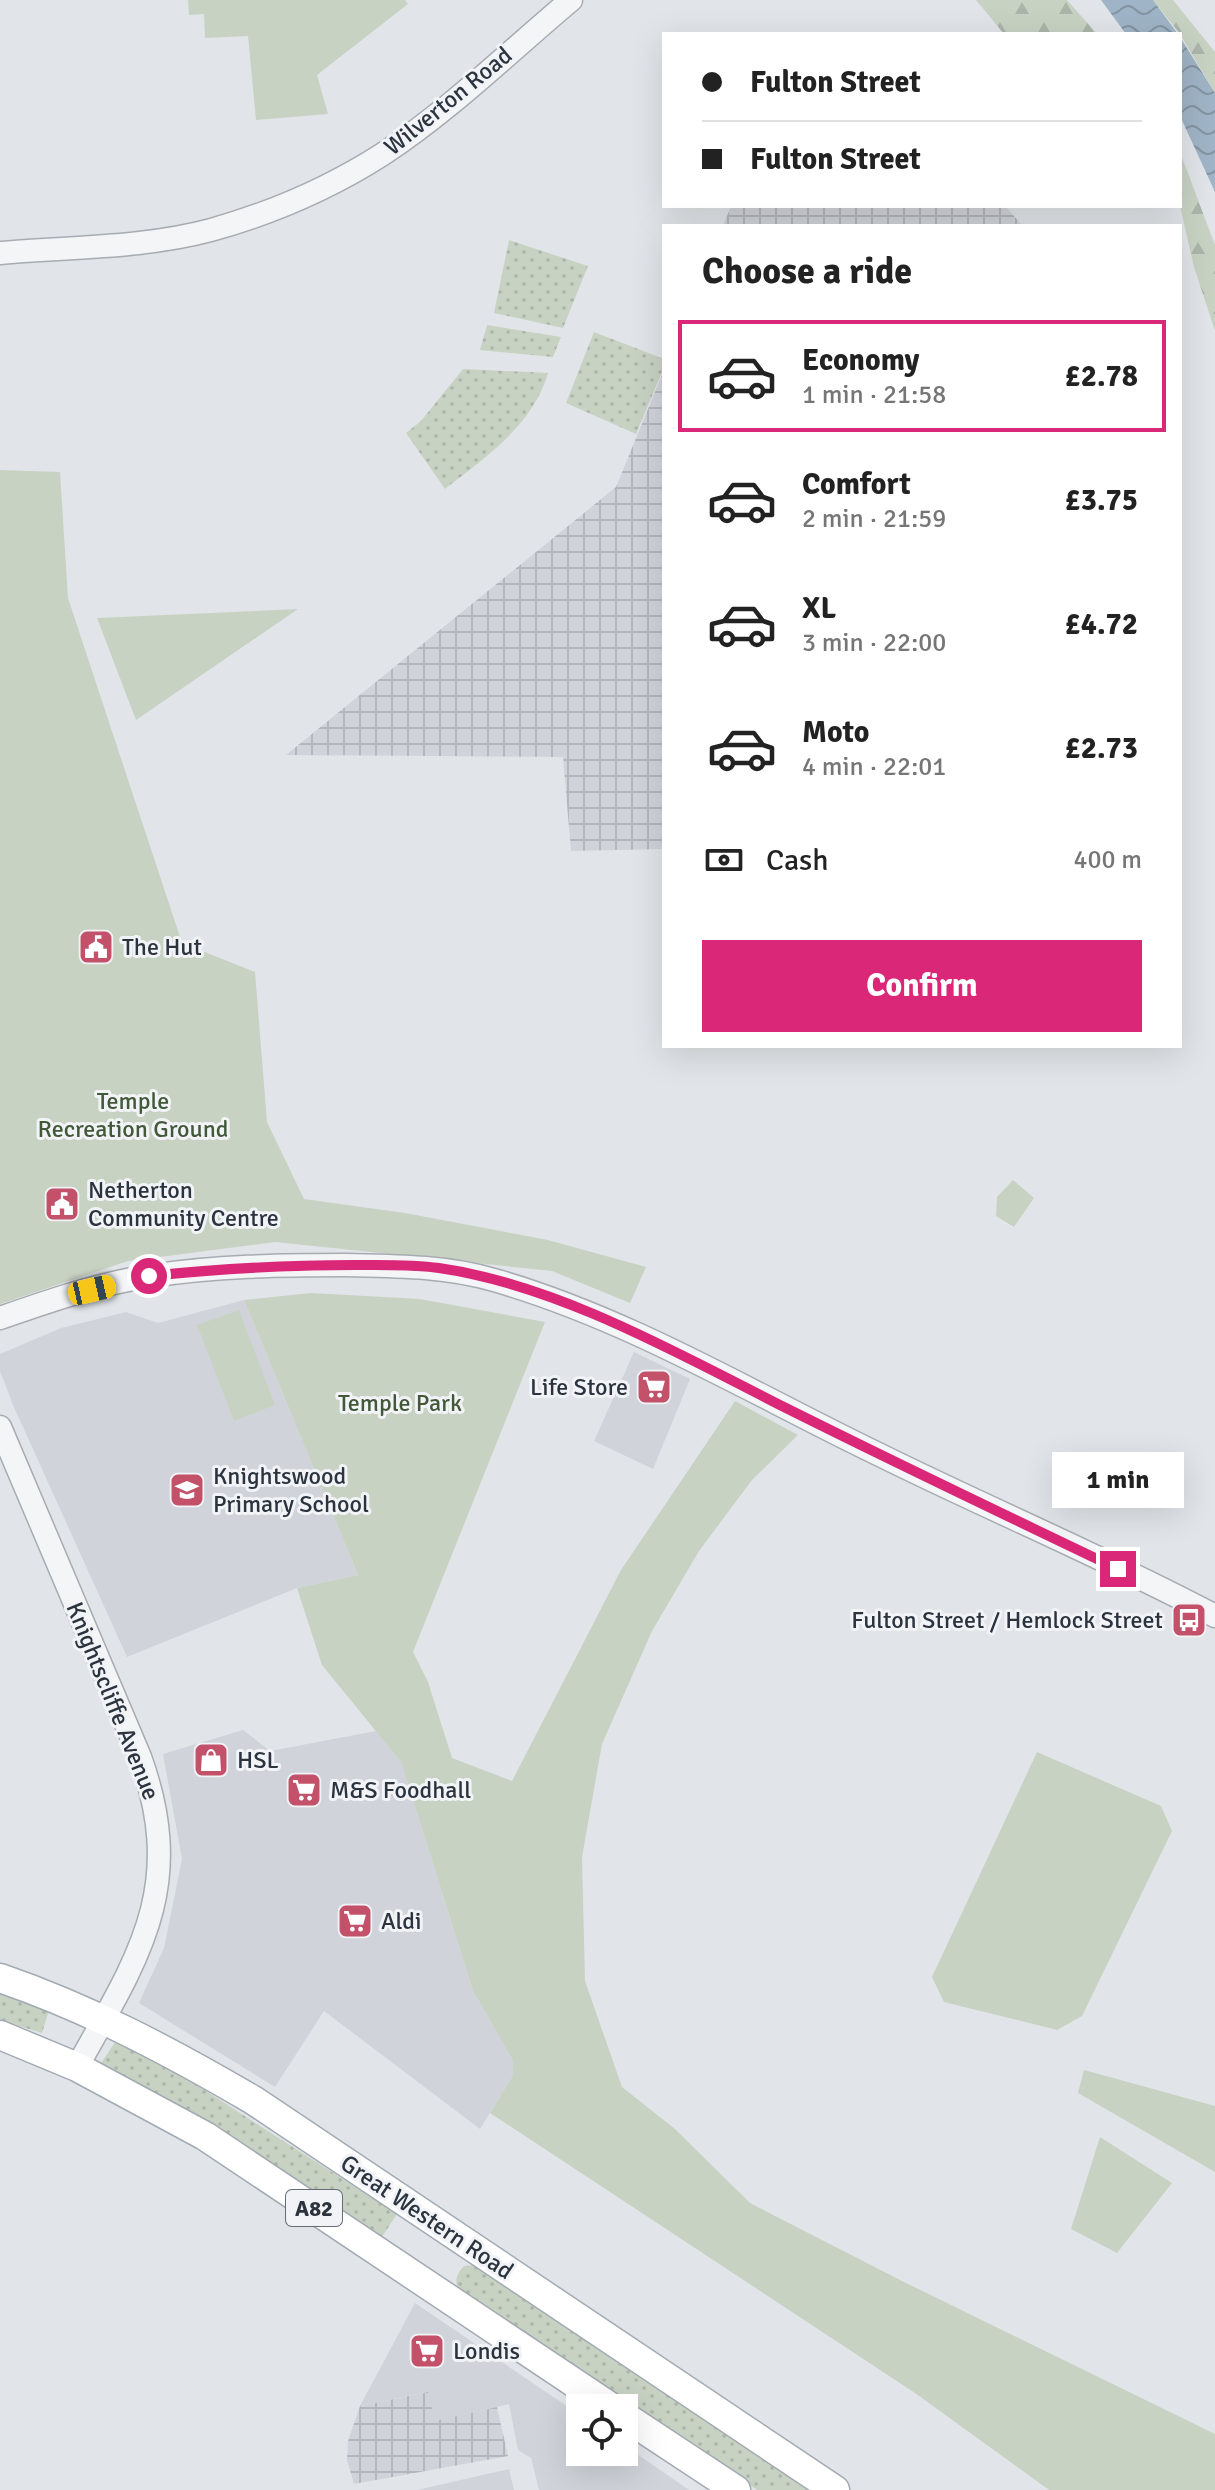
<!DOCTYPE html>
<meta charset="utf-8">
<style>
body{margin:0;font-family:Signika,sans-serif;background:#f2f2f2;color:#222;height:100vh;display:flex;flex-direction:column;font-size:30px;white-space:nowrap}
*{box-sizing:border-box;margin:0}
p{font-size:26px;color:#767676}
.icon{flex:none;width:44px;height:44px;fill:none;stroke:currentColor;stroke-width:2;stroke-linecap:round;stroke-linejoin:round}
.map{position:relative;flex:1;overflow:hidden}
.panel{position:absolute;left:662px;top:224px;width:520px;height:824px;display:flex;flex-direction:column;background:#fff;border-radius:0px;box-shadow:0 8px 32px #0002}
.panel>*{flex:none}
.hud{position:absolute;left:662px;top:32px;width:520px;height:176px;border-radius:0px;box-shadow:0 8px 32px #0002;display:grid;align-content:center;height:176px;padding:0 40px;background:#fff}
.tools{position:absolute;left:566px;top:2394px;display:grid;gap:16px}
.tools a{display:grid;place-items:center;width:72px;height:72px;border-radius:0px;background:#fff;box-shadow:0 8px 32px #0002;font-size:40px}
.end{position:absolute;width:36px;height:36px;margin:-18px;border:10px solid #db2777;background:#fff;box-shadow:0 0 0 4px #fff}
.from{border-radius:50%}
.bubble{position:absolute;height:56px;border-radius:0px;background:#fff;box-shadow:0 8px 32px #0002;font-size:26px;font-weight:800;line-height:56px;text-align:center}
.car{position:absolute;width:24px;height:48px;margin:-24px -12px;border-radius:10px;box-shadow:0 0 6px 2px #0007;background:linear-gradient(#f5c518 24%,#345 0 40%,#f5c518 0 76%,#345 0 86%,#f5c518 0)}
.hud b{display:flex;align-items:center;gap:28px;height:76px;font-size:30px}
.hud b+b{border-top:2px solid #e0e0e0}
.hud i{width:20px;height:20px;background:#222}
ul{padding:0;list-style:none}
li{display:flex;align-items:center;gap:24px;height:112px;margin:0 16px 12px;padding:0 24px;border:4px solid transparent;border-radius:0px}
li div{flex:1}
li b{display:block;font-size:30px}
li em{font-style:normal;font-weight:800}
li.on{border-color:#db2777}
li>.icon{width:72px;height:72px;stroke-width:1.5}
h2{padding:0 40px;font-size:36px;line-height:96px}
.pay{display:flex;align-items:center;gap:20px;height:88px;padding:0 40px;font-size:30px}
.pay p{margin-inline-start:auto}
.primary-button{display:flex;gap:16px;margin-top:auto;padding:16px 40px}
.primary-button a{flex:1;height:92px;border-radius:0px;background:#db2777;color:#fff;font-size:32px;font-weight:800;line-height:92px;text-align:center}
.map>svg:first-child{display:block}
.built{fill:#d0d4da}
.industrial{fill:url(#industrial-grid)}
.grass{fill:url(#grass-dots)}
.forest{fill:url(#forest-firs)}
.park{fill:#c8d2c3}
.water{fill:url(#water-waves)}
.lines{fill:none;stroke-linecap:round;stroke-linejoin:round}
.tertiary-casing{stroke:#a7acb3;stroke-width:25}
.primary-casing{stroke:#a2aab3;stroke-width:31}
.tertiary{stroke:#f4f5f7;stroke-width:22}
.primary{stroke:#fff;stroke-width:28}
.route{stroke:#db2777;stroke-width:10}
.labels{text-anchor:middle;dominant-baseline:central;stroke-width:6;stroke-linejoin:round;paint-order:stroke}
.shield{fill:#f1f3f6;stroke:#666d76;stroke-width:2}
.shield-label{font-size:22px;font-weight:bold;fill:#2b333f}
.street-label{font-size:24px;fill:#2b333f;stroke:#f1f3f6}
.poi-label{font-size:24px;fill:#2b333f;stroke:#f1f3f6;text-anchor:start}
.park-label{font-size:24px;fill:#415939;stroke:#f1f3f6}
</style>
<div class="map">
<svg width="1215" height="2490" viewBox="0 0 1215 2490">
<defs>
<pattern id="industrial-grid" width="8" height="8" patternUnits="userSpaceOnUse" patternTransform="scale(2)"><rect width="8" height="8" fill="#d0d4da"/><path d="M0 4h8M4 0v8" fill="none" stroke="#b3b6bc"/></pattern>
<pattern id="grass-dots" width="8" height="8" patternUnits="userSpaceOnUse" patternTransform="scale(2)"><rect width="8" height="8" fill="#c8d2c3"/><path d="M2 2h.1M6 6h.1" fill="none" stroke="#acb5a9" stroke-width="1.8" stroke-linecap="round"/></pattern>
<pattern id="forest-firs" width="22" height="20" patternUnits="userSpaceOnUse" patternTransform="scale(2)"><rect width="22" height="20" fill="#c8d2c3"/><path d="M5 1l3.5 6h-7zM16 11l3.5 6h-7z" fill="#acb5a9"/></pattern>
<pattern id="water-waves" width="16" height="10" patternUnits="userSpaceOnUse" patternTransform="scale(2)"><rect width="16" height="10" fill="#9fb4c6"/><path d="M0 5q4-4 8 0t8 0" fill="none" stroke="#8293a2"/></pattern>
</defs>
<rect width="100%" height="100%" fill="#e1e5e9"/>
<!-- built -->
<g class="built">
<path d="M 244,1300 L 358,1575 L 297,1588 L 127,1657 L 13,1405 L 0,1371 L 0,1354 L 61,1328 L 126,1312 L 158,1323 Z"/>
<path d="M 634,1352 L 690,1379 L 653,1469 L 594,1441 Z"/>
<path d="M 243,1730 L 270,1751 L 376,1731 L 401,1762 L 473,1991 L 513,2061 L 513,2075 L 480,2129 L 324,2011 L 275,2087 L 139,2003 L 164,1948 L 182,1859 L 163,1754 Z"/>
<path d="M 415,2303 L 580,2415 L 580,2452 L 624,2452 L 624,2445 L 689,2490 L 539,2490 L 531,2458 L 518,2450 L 509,2404 L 435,2422 L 427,2392 L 360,2406 Z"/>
<path d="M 509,2469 L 514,2490 L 417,2490 Z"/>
</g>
<!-- industrial -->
<g class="industrial">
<path d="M 731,206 L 1005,206 L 1023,226 L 723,226 Z"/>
<path d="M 664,370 L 664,849 L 571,851 L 563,757 L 286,755 L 616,487 Z"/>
<path d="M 428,2392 L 435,2421 L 497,2407 L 508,2456 L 354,2484 L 347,2460 L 348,2441 L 360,2406 Z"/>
</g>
<!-- grass -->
<g class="grass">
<path d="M 509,240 L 588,266 L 563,328 L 494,313 Z"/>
<path d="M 487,325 L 561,337 L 553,357 L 480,350 Z"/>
<path d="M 594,332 L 664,359 L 664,367 L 636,434 L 566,403 Z"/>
<path d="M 463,369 L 548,373 C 533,425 486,457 445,489 L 406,433 L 421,421 Z"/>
<path d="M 0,1994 L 49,2010 L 42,2033 L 0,2020 Z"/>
<path d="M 116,2041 L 161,2062 L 397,2214 L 382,2237 L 238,2142 L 101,2063 Z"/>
<path d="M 474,2265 L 814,2490 L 757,2490 L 461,2292 C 453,2282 456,2275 464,2266 Z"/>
</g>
<!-- forest -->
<g class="forest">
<path d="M 976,0 L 1067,0 L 1097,34 L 1004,34 Z"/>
<path d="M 1153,0 L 1173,0 L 1215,52 L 1215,93 L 1180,34 Z"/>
<path d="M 1180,152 L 1215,245 L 1215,331 L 1194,267 L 1180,206 Z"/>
</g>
<!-- park -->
<g class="park">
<path d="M 188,0 L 405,0 L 408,4 L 317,75 L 328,114 L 256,120 L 248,36 L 205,38 L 204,14 L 189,15 Z"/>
<path d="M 0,470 L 60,472 L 68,598 L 182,943 L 255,972 L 267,1122 L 304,1199 L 405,1213 L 548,1240 L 646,1267 L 630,1303 L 552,1271 L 275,1242 L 128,1261 L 0,1304 Z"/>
<path d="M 298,609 L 136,720 L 97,618 Z"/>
<path d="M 1013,1180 L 1034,1198 L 1014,1227 L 996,1216 L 997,1197 Z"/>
<path d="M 311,1293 L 420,1299 L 545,1322 L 413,1652 L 428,1682 L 452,1758 L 512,1781 L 621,1570 L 735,1401 L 798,1435 L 752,1480 L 699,1551 L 652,1631 L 602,1744 L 582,1857 L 585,1981 L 622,2087 L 675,2129 L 750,2203 L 902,2281 L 1215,2434 L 1215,2490 L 1049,2490 L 915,2393 L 490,2113 L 513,2075 L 513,2061 L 473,1991 L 401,1762 L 322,1665 L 297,1588 L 358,1575 L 244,1300 Z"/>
<path d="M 239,1310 L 275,1405 L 234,1421 L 197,1325 Z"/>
<path d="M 1037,1752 L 1161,1806 L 1172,1831 L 1082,2016 L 1057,2030 L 944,2002 L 932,1977 Z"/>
<path d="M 1084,2070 L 1215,2106 L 1215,2172 L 1078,2093 Z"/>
<path d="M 1100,2137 L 1172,2183 L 1117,2253 L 1071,2229 Z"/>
</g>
<!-- water -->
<g class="water">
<path d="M 1101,0 L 1153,0 L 1178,34 L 1126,34 Z"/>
<path d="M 1180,37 L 1215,93 L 1215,192 L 1180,116 Z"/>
</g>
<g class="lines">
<defs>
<g id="tertiary">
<path d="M 0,253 C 69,247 144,248 211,230 C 272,213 330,188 383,154 C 450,110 509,52 571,0"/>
<path d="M 0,1318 C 49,1301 100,1283 151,1276 C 215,1266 281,1265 346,1265 C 396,1266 446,1266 494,1280 C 630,1319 753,1394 880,1455 C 991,1510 1106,1558 1215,1616"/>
<path d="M 0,1427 L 140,1757 C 187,1887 139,1956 77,2067"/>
</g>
<g id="primary">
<path d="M 0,1978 C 90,2009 171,2052 253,2100 L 835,2490"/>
<path d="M 0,2035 L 77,2067 L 205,2136 L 612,2408"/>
<path d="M 624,2416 L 736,2490"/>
</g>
</defs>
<!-- tertiary casing -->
<use href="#tertiary" class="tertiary-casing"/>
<!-- primary casing -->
<use href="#primary" class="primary-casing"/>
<!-- tertiary -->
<use href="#tertiary" class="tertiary"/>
<!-- primary -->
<use href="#primary" class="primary"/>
</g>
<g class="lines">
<!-- route -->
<path class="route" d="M 149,1276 C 217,1269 285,1265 354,1265 C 382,1265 411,1264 439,1268 C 558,1285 679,1354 786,1408 C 896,1463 1007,1516 1118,1569"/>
</g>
<!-- icons -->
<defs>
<symbol id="civic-square" viewBox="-11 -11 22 22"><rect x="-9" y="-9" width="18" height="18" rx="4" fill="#c35169" stroke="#f1f3f6"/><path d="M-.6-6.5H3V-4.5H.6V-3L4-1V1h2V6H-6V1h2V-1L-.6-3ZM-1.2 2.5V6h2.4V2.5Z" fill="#fff"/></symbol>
<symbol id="supermarket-square" viewBox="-11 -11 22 22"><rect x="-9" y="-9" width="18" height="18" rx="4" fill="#c35169" stroke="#f1f3f6"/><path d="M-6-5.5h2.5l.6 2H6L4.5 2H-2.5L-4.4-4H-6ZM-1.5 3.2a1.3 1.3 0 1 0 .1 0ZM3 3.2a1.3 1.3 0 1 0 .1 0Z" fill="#fff"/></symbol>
<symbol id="school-square" viewBox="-11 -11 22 22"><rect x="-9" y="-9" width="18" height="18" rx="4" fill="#c35169" stroke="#f1f3f6"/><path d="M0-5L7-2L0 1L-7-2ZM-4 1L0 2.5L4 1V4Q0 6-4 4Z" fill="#fff"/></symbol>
<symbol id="bus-square" viewBox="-11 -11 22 22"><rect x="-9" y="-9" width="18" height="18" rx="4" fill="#c35169" stroke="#f1f3f6"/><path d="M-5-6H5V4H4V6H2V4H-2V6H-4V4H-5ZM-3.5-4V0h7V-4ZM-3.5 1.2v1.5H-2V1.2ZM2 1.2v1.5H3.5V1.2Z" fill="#fff"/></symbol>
<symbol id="shop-square" viewBox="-11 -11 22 22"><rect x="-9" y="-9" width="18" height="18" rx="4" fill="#c35169" stroke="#f1f3f6"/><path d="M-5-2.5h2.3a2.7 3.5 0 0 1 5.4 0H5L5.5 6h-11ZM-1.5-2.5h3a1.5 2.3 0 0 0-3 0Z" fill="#fff"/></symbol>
</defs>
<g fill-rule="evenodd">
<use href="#civic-square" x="76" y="927" width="40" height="40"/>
<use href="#civic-square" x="42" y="1184" width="40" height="40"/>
<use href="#supermarket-square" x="634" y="1367" width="40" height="40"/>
<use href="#school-square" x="167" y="1470" width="40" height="40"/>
<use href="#bus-square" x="1169" y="1600" width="40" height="40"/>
<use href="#shop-square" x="191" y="1740" width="40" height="40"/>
<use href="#supermarket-square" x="284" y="1770" width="40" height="40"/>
<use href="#supermarket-square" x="335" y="1901" width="40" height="40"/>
<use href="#supermarket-square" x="407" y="2331" width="40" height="40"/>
</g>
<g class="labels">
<!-- shield labels -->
<rect class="shield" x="286" y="2190" width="56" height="36" rx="6"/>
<g class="shield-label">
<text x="314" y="2208">A82</text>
</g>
<!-- street labels -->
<g class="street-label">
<text transform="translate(448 101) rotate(-39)">Wilverton Road</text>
<text transform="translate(113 1701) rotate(68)">Knightscliffe Avenue</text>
<text transform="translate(427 2217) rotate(34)">Great Western Road</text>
</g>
<!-- poi labels -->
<g class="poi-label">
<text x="122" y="947">The Hut</text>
<text x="88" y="1190">Netherton<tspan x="88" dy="28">Community Centre</tspan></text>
<text x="628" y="1387" text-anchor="end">Life Store</text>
<text x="213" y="1476">Knightswood<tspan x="213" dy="28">Primary School</tspan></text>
<text x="1163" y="1620" text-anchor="end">Fulton Street / Hemlock Street</text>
<text x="237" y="1760">HSL</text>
<text x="330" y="1790">M&amp;S Foodhall</text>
<text x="381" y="1921">Aldi</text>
<text x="453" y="2351">Londis</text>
</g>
<!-- park labels -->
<g class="park-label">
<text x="133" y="1101">Temple<tspan x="133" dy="28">Recreation Ground</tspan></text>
<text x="400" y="1403">Temple Park</text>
</g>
</g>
</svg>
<div class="tools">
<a><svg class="icon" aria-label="locate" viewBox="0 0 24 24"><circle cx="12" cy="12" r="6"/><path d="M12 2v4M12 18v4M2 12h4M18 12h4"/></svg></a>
</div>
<i class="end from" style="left:149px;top:1276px"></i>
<i class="end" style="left:1118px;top:1569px"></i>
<div class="bubble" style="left:1052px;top:1452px;width:132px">1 min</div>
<i class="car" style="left:92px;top:1290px;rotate:77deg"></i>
<div class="hud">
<b><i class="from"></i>Fulton Street</b>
<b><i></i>Fulton Street</b>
</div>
<section class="panel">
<h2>Choose a ride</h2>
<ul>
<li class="on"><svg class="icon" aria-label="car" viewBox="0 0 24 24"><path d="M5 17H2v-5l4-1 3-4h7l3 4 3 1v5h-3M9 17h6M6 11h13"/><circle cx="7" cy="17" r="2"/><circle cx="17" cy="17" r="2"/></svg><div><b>Economy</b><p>1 min · 21:58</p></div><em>£2.78</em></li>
<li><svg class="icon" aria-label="car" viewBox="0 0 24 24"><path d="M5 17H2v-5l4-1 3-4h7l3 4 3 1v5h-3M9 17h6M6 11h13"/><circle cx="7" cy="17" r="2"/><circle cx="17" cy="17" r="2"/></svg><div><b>Comfort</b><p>2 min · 21:59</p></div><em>£3.75</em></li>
<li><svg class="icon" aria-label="car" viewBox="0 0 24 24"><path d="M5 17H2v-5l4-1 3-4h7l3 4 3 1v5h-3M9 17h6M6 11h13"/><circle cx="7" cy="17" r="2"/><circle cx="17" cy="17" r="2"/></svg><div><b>XL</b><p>3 min · 22:00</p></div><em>£4.72</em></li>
<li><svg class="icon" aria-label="car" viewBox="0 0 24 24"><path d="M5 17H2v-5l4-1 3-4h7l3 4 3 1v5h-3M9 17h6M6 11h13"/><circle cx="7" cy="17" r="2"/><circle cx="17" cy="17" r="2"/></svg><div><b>Moto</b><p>4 min · 22:01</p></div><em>£2.73</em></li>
</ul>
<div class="pay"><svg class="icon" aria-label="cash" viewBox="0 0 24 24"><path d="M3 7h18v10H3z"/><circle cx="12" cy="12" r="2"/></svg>Cash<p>400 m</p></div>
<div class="primary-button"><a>Confirm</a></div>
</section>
</div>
